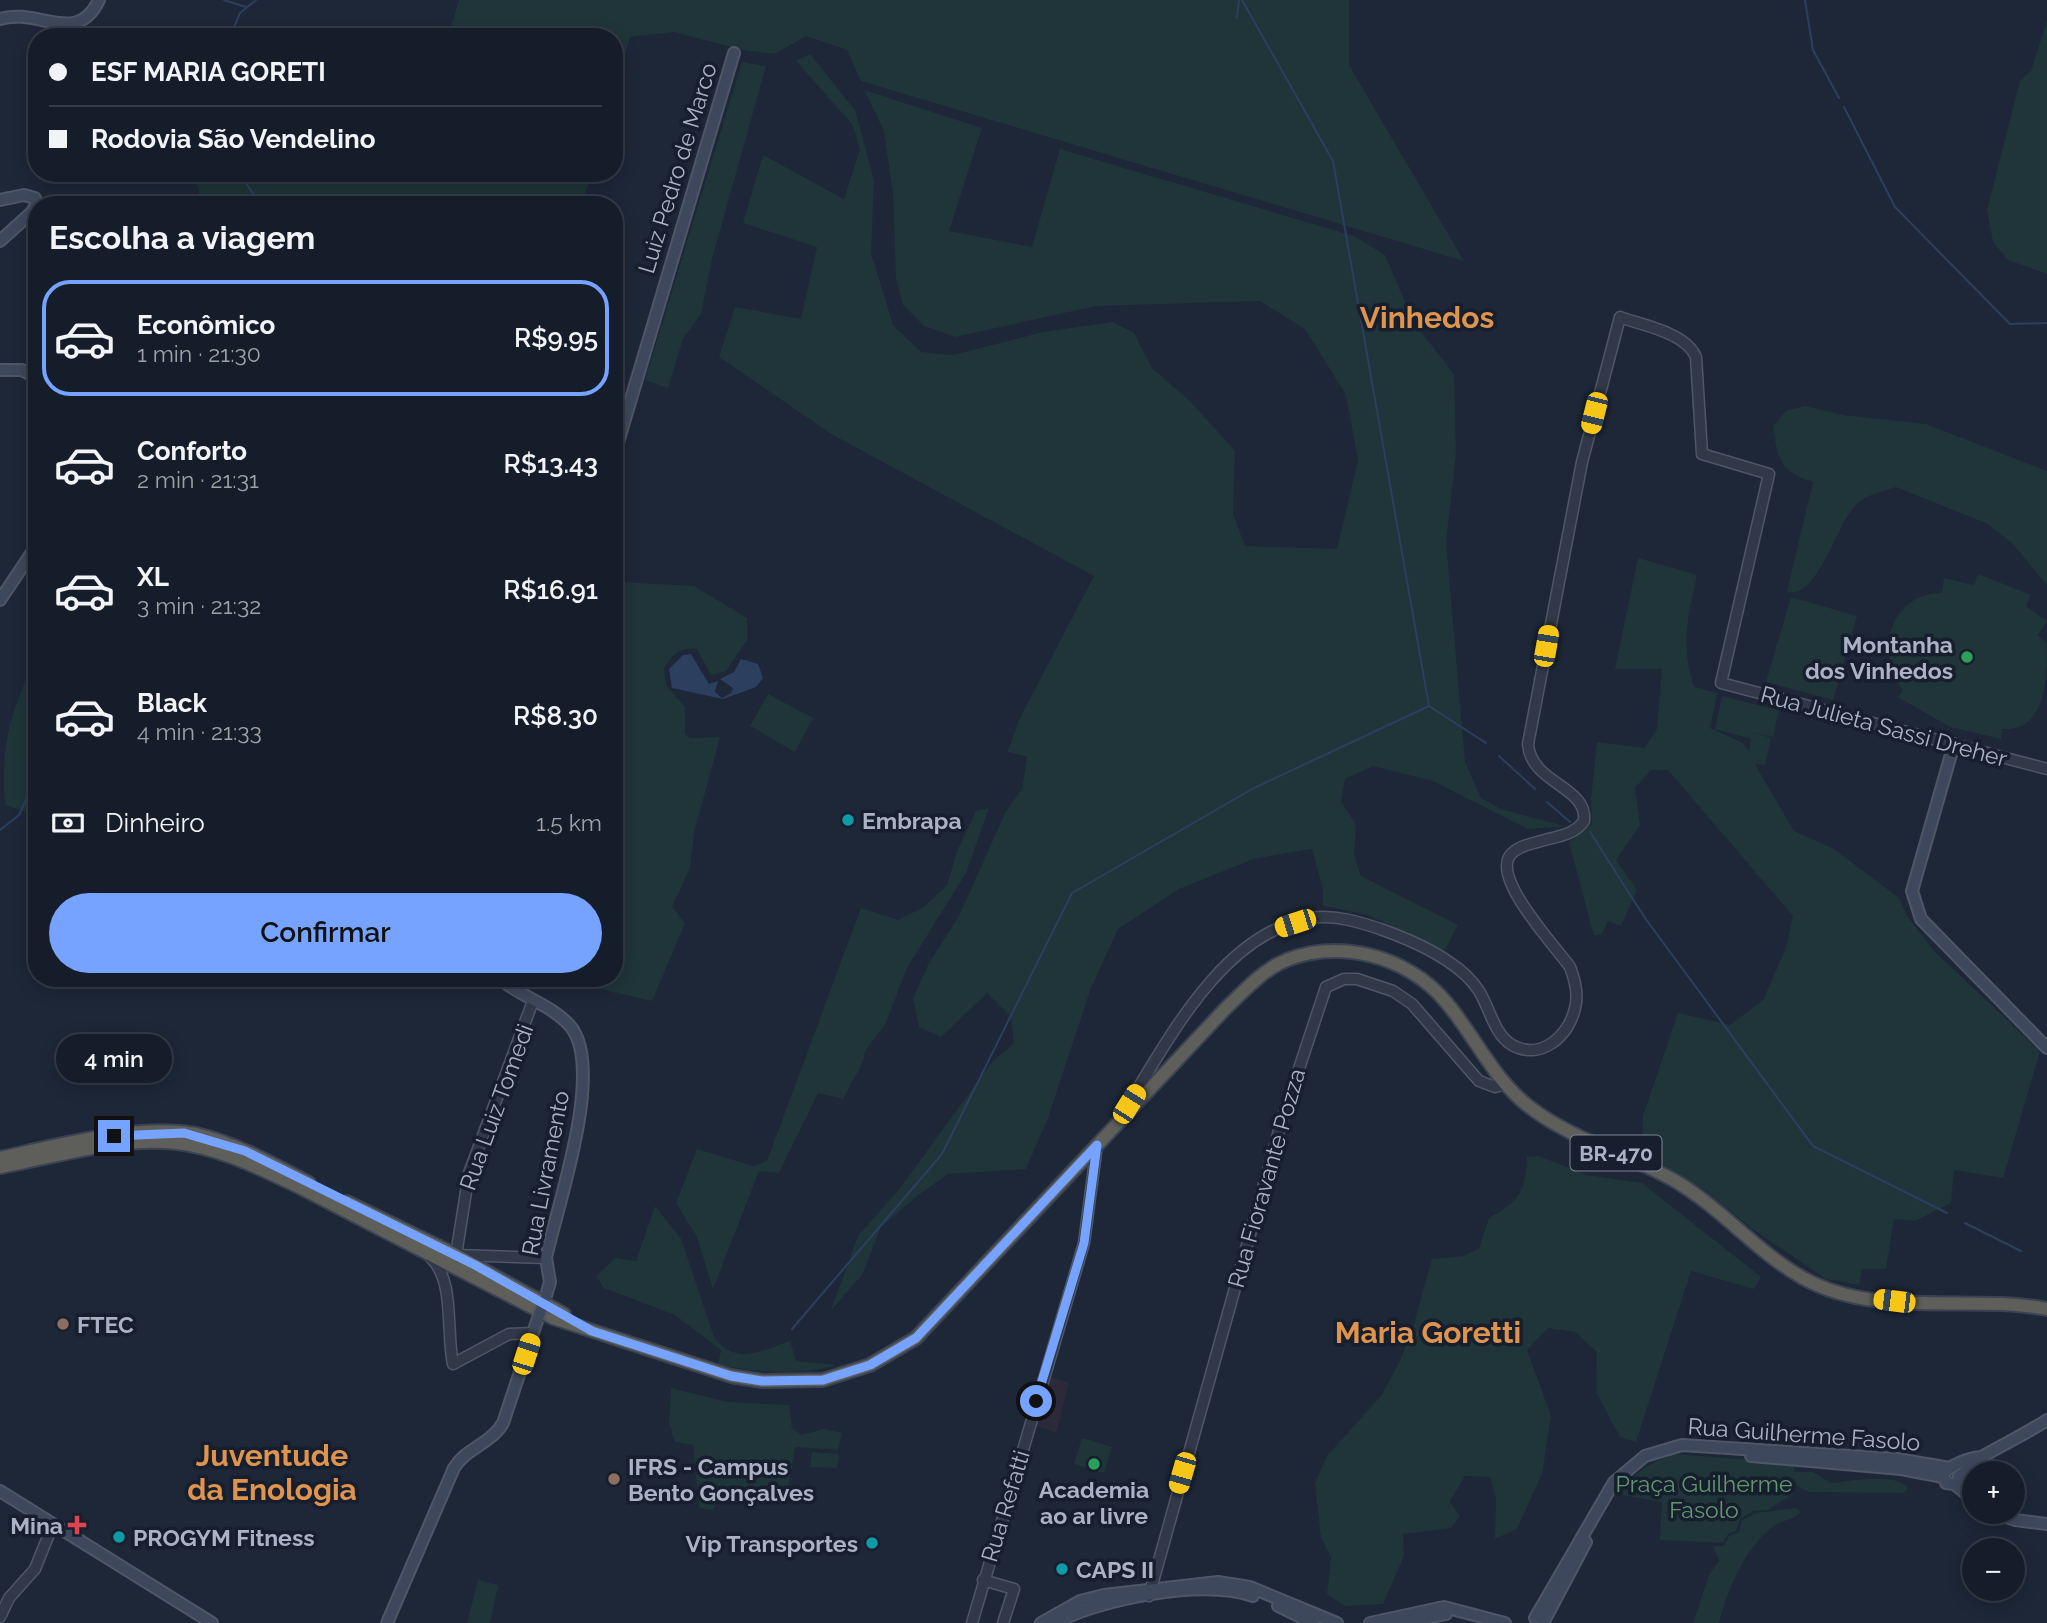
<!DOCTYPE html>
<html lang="pt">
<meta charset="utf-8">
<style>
body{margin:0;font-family:Raleway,sans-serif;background:#232a36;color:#f1f3f6;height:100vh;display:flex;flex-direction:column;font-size:26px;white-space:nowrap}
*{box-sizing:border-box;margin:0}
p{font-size:23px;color:#9ea2a8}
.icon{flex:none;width:38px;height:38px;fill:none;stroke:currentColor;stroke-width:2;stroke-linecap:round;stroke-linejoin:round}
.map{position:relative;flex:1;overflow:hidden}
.panel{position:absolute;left:28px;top:196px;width:595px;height:791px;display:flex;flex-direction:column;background:#161d2a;border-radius:28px;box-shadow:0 4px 18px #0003,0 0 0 2px #353b47}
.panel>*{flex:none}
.guide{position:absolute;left:28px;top:28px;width:595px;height:154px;border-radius:28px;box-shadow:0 4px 18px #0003,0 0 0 2px #353b47;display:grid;align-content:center;height:154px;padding:0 21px;background:#161d2a}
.buttons{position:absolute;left:1962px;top:1461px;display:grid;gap:14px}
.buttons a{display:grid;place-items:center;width:63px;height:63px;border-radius:50%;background:#161d2a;box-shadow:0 4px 18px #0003,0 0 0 2px #353b47;font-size:35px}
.end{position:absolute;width:32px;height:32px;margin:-16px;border:9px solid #76a3ff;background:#111;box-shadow:0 0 0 4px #111}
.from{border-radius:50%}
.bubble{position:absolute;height:49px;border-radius:24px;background:#161d2a;box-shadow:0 4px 18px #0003,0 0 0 2px #353b47;font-size:23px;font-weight:600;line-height:49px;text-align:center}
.car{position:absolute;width:21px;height:42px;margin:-21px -10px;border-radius:9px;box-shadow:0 0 5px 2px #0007;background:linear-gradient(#f5c518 24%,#345 0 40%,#f5c518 0 76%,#345 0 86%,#f5c518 0)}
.guide b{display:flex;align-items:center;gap:24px;height:66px;font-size:26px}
.guide b+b{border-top:2px solid #353b47}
.guide i{width:18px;height:18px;background:#f1f3f6}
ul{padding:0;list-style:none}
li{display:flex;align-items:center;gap:21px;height:116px;margin:0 14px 10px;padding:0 7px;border:4px solid transparent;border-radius:28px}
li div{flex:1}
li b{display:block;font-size:26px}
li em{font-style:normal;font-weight:600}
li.on{border-color:#76a3ff}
li>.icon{width:63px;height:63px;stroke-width:1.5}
h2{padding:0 21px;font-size:32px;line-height:84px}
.pay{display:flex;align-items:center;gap:18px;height:77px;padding:0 21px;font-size:26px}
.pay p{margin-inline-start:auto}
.action{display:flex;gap:14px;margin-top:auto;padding:14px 21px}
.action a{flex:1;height:80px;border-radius:42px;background:#76a3ff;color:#111;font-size:28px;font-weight:600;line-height:80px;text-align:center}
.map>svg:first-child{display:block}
.medical{fill:#2c2939}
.green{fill:#1f3539}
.water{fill:#2c3f5f}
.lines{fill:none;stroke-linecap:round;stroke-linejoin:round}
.stream{stroke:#2c3f5f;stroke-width:2}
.tertiary-casing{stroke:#4e5667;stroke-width:13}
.secondary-casing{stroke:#4e5667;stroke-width:14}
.trunk-casing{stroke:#3b4353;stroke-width:16}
.tertiary{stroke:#313948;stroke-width:10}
.secondary{stroke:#3e485c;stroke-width:10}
.trunk{stroke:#5e5e5b;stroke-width:12}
.secondary-bridge-casing{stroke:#4e5667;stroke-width:14;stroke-linecap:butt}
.secondary-bridge{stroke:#3e485c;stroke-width:10}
.route{stroke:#76a3ff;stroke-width:9}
.leisure-dot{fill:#2e9e5b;stroke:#171e2d;stroke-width:2.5}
.culture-dot{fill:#0f9aa8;stroke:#171e2d;stroke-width:2.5}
.education-dot{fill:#8d6e63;stroke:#171e2d;stroke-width:2.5}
.health-dot{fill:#e0444e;stroke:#171e2d;stroke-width:2.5}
.labels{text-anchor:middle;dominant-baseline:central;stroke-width:7;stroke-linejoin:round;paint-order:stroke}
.shield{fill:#171e2d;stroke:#7e8698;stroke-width:2}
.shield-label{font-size:21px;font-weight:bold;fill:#aab3c6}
.street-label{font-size:23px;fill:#aab3c6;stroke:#171e2d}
.poi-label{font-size:23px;font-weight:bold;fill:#aab3c6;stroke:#171e2d;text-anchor:start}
.park-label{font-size:23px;fill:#609870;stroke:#171e2d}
.district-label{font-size:30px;font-weight:bold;fill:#de944d;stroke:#171e2d}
</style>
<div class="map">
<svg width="2047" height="1623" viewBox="0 0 2047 1623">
<rect width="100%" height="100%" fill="#1d2738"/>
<!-- medical -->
<path class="medical" d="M 1047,1376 L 1069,1382 L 1056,1433 L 1031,1424 Z"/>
<!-- green -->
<g class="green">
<path d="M 459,0 L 1349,0 L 1349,65 L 1464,261 L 861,81 L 847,50 L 806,36 L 775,54 L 743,50 L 674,32 L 630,37 L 614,93 L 614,37 L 422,37 L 425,26 L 449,35 Z"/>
<path d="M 2047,21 L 2047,274 L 2008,260 L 1993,242 L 1987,210 L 2020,81 L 2031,71 Z"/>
<path d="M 810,54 L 855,110 L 874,180 L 871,253 L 893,325 L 921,352 L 953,355 L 1043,332 L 1113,322 L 1134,333 L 1152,368 L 1191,402 L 1235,451 L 1233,514 L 1245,546 L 1337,549 L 1358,460 L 1346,395 L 1305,329 L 1260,301 L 1096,306 L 955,337 L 924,326 L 903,305 L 896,278 L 893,194 L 884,131 L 864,90 L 982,128 L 949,231 L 1032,247 L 1060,149 L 1354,236 L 1385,255 L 1414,323 L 1454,374 L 1456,455 L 1446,541 L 1465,762 L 1481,798 L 1501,809 L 1564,826 L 1528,829 L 1433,781 L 1373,766 L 1345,779 L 1341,802 L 1356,824 L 1354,855 L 1361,876 L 1458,925 L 1444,952 L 1368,915 L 1323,906 L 1323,889 L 1312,849 L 1253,859 L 1179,889 L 1118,929 L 1091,988 L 1048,1118 L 1026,1169 L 948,1174 L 917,1196 L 881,1227 L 862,1275 L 831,1310 L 858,1236 L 901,1187 L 990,1064 L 1014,1043 L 1011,1017 L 987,993 L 941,1037 L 919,1027 L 913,998 L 929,963 L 959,916 L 1006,811 L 1022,789 L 1027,757 L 1008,752 L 1018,722 L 1094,576 L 833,435 L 719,357 L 735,307 L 801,319 L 817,247 L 743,223 L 763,155 L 844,199 L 860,149 L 852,124 L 796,61 Z"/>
<path d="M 742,62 L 766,66 L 712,259 L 701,314 L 683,339 L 668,388 L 645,380 Z"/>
<path d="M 194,173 L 591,173 L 582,205 L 202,205 Z"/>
<path d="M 1805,406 L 1843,415 L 1926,424 L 2047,471 L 2047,585 L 2013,544 L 1988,524 L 1896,487 C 1885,491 1870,494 1860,501 C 1837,518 1820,599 1787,592 L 1813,482 C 1779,471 1778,460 1773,426 L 1786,411 Z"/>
<path d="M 1638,558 L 1697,575 C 1688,618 1680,644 1694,687 L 1717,693 L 1710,728 L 1743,743 L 1749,752 L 1751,739 L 1715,729 L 1722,696 L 1779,710 L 1773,737 L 1752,732 L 1771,738 L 1765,765 L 1755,764 L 1794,831 L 1834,849 L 1899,898 L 1907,916 L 1934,951 L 2040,1051 L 2003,1178 L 1954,1170 L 1951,1203 L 1915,1221 L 1894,1219 L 1886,1269 L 1862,1269 L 1859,1285 L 1826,1279 L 1751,1228 L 1706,1191 L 1642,1152 L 1643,1116 L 1678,1013 L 1730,1025 L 1763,1000 L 1786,948 L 1793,916 L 1668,770 L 1651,770 L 1635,788 L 1640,825 L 1616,860 L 1637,890 L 1621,926 L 1608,921 L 1602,934 L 1594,936 L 1569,842 L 1592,824 L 1591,800 L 1597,742 L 1645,748 L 1657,729 L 1662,669 L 1615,669 Z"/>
<path d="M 1978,574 L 2031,595 L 2026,606 L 2047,621 L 2038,635 L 2047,644 C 2047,677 2047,732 2002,729 L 2001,739 L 1950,727 L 1898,697 L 1903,690 C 1872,655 1891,592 1942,593 L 1944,578 L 1974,585 Z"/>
<path d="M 620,582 L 694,586 L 747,618 L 747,640 L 726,671 L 711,675 L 697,649 C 681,647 672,654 664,668 L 666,685 L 685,707 L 685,734 L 690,738 L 720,737 L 694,833 L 690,868 L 672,907 L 685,923 L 652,1001 L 604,990 L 602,978 L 614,978 L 614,597 Z"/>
<path d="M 1791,597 L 1857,616 L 1833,700 L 1766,682 Z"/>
<path d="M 37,656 L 37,806 L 30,813 L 5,805 C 0,743 11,710 37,656 Z"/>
<path d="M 768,694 L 813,718 L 795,752 L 750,726 Z"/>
<path d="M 989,808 L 966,873 L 907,968 L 885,1025 L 867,1048 L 860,1068 L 843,1099 L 818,1093 L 779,1173 L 759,1171 L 713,1289 L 697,1237 L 676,1203 L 697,1149 L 753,1166 L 767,1161 L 861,908 L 898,920 L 924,907 L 947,885 L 958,849 L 976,811 Z"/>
<path d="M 1539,1156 L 1587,1175 L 1642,1183 L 1761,1277 L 1754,1289 L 1691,1271 L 1636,1442 L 1620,1437 L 1596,1392 L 1597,1352 L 1575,1332 L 1548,1328 L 1527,1350 L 1551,1416 L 1542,1474 L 1517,1529 L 1495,1539 L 1496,1499 L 1490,1477 L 1465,1476 L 1450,1502 L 1460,1516 L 1451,1528 L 1403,1534 L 1404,1556 L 1383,1604 L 1345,1606 L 1327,1594 L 1331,1557 L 1321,1538 L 1315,1483 L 1327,1456 L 1381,1396 L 1399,1363 L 1413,1327 L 1432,1259 L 1464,1256 L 1479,1248 L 1489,1218 C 1520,1201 1525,1193 1527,1157 Z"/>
<path d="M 655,1206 L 681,1239 L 714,1337 C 736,1366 761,1351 790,1341 L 796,1361 L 837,1365 C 799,1376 758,1372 718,1365 L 721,1350 L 675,1315 L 604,1288 L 596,1276 L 615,1258 L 636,1261 Z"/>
<path d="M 671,1388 L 728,1402 L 789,1405 L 792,1428 L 801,1435 L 824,1429 L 842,1433 L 838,1450 L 795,1447 L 788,1488 L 745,1495 L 743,1488 L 726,1491 L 713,1510 L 699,1508 L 693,1445 L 675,1442 L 669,1423 Z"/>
<path d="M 1082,1438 L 1112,1447 L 1104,1473 L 1074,1464 Z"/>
<path d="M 812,1452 L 839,1454 L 837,1468 L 810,1467 Z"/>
<path d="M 1674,1454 L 1795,1463 L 1794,1472 L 1813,1472 L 1831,1483 C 1848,1481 1898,1472 1908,1488 L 1904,1493 L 1810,1492 L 1797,1486 L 1794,1478 L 1793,1494 L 1768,1510 L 1753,1511 L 1740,1519 L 1736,1531 L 1728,1534 L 1723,1543 L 1660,1540 L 1662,1502 L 1617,1494 C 1634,1473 1650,1463 1674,1454 Z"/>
<path d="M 1796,1508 L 1801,1512 C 1792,1521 1781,1520 1772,1527 C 1744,1550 1728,1589 1719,1623 L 1693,1623 L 1709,1575 L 1719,1561 L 1713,1546 L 1724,1546 L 1729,1536 L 1739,1532 L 1742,1520 L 1756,1513 Z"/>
<path d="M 478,1580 L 498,1585 L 490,1623 L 467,1623 Z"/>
</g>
<!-- water -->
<path class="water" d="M 691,654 L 709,684 L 718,681 L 715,692 L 722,698 L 731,693 L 733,688 L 720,679 L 734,672 L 741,659 L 758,664 L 763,678 L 756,687 L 723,699 L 672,688 L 669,669 L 683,655 Z"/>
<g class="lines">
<!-- stream -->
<g class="stream">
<path d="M 224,0 L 246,7"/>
<path d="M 1242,0 L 1333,161 L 1429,706 L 1486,743"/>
<path d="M 1805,0 L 1813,50 L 1839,98"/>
<path d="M 1237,18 L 1239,0"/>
<path d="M 230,37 L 240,13 L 256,0"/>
<path d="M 1844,107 L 1895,207 L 2010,324 L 2047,323"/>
<path d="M 239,173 L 261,205"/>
<path d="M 1499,756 L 1535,789"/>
<path d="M 1547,802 L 1570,822"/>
<path d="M 0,830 L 19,815 L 37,776"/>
<path d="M 1590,832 L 1645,918 L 1813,1146 L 1947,1213"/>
<path d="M 1965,1223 L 2021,1251"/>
<path d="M 792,1329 L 942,1154 L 1072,893 L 1254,788 L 1429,706"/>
</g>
<defs>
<g id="tertiary">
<path d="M 533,1001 L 469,1173 L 456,1255 L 546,1258"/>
<path d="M 1124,1111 C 1168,1041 1221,934 1310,918 C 1334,914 1360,922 1383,930 C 1405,938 1429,948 1449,962 C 1461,970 1472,980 1479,991 C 1490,1009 1494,1034 1512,1045 C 1541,1061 1569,1036 1575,1008 C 1579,994 1575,980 1570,967 C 1555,946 1495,882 1509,857 C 1515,847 1530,844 1541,841 C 1558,836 1574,835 1584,821 C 1588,786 1531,784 1528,744 L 1582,462 L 1620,317 C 1644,326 1685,332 1696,357 L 1702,454 L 1769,474 L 1721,683 L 2047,769"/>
<path d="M 431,1258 C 455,1281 446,1332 453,1364 L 509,1334 L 533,1333"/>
<path d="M 983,1580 L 1014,1589 L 1003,1623"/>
<path d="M 1149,1596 L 1282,1120 L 1326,987 L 1344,979 L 1357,979 L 1393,991 L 1412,1004 L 1479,1081 L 1495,1087 L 1506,1084"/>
<path d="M 0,1617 L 9,1598 L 35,1569 L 53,1524"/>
<path d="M 972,1623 L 1084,1243 L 1097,1145"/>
</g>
<g id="secondary">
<path d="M 0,19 C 38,7 77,47 99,0"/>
<path d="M 0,200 L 24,195 L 35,198 L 37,203 L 32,212 L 0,241"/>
<path d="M 0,370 L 22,370 L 37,378"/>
<path d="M 614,456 L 734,53"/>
<path d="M 0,600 L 37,545"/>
<path d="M 1954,744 L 1912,891 L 1921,919 L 2047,1048"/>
<path d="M 499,978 C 520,997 553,1005 571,1027 C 605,1071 557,1206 546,1258 L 550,1282 L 545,1299"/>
<path d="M 1751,1456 L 1901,1469 L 1943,1477"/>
<path d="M 1959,1476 C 1969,1470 1975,1460 1985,1455 C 2006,1443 2027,1433 2047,1420"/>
<path d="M 1959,1478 L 1974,1489"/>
<path d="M 0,1491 L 212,1623"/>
<path d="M 1974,1500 L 1954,1484 L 1946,1483 L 1943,1475 C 1949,1465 1969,1458 1981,1457"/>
<path d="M 1993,1512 L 2015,1520 L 2047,1524"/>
<path d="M 1278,1606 L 1313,1623"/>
<path d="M 1535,1618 L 1614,1482 L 1645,1456 L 1682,1445 L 1897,1459 L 1950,1468"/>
<path d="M 387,1623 L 454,1468 C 466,1448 491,1444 503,1423 L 538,1318"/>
<path d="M 1041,1623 L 1080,1601 L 1104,1595 L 1218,1582 L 1250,1587 L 1337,1623"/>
<path d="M 1055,1623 C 1102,1598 1202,1579 1253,1596"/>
<path d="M 1370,1623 L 1444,1607 L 1505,1623"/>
<path d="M 1401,1623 L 1446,1614"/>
<path d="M 1543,1623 L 1586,1542"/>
</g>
<g id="trunk">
<path d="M 0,1158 C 55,1146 141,1123 196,1134 C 236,1143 273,1164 309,1183"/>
<path d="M 0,1167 C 56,1157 120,1136 177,1143 C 220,1148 261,1169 299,1187 L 553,1318 L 731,1376 L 762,1381 L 823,1380 L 870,1365 L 916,1338 L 1226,1008 C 1242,993 1258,975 1278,964 C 1333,936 1408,955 1446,1002 C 1474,1035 1493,1078 1527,1105 C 1572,1141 1628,1153 1677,1182 C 1722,1209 1757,1252 1803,1278 C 1876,1319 1968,1294 2047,1309"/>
<path d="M 347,1202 L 456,1255 L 564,1314"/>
</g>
</defs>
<!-- tertiary casing -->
<use href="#tertiary" class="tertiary-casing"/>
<!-- secondary casing -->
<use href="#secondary" class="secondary-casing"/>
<!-- trunk casing -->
<use href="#trunk" class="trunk-casing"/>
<!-- tertiary -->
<use href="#tertiary" class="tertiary"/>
<!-- secondary -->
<use href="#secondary" class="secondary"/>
<!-- trunk -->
<use href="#trunk" class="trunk"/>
<defs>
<path id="secondary-bridge" d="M 538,1318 L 545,1299"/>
</defs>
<!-- secondary-bridge casing -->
<use href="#secondary-bridge" class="secondary-bridge-casing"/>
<!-- secondary-bridge -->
<use href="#secondary-bridge" class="secondary-bridge"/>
</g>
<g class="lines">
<!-- route -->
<path class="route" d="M 114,1136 L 184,1133 L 245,1151 L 475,1265 L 592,1331 L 731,1376 L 762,1381 L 823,1380 L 870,1365 L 916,1338 L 1097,1145 L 1084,1243 L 1036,1401"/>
</g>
<!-- markers -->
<g class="leisure-dot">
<circle cx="1967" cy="657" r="7"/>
<circle cx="1094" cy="1464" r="7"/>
</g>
<g class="culture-dot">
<circle cx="848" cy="820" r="7"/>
<circle cx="119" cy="1537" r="7"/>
<circle cx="872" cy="1543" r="7"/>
<circle cx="1062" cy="1569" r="7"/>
</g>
<g class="education-dot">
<circle cx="63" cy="1324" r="7"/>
<circle cx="614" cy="1479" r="7"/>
</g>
<path class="health-dot" d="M73.5 1514.5h7v7h7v7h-7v7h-7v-7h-7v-7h7z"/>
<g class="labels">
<!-- shield labels -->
<rect class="shield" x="1570.5" y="1135.5" width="91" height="35" rx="5"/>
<g class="shield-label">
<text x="1616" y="1153">BR-470</text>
</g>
<!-- street labels -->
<g class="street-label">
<text transform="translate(677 168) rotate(-73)">Luiz Pedro de Marco</text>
<text transform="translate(1884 726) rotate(15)">Rua Julieta Sassi Dreher</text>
<text transform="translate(496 1107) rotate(-70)">Rua Luiz Tomedi</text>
<text transform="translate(545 1173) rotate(-79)">Rua Livramento</text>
<text transform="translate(1266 1178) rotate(-74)">Rua Fioravante Pozza</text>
<text transform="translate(1804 1434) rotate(4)">Rua Guilherme Fasolo</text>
<text transform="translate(1005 1506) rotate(-73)">Rua Refatti</text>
</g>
<!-- poi labels -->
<g class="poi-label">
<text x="1953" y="644" text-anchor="end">Montanha<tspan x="1953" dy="26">dos Vinhedos</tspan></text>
<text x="862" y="820">Embrapa</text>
<text x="77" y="1324">FTEC</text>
<text x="628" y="1466">IFRS - Campus<tspan x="628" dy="26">Bento Gonçalves</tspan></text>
<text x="1094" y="1489" text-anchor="middle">Academia<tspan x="1094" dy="26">ao ar livre</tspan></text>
<text x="63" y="1525" text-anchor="end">Mina</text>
<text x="133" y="1537">PROGYM Fitness</text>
<text x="858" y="1543" text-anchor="end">Vip Transportes</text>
<text x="1076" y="1569">CAPS II</text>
</g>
<!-- park labels -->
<g class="park-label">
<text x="1704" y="1483">Praça Guilherme<tspan x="1704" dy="26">Fasolo</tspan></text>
</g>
<!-- district labels -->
<g class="district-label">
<text x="1427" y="317">Vinhedos</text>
<text x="1428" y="1332">Maria Goretti</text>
<text x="272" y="1455">Juventude<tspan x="272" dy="34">da Enologia</tspan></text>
</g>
</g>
</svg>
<div class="buttons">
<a>+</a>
<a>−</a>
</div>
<i class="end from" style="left:1036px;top:1401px"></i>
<i class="end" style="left:114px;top:1136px"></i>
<div class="bubble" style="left:56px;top:1034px;width:116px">4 min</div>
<i class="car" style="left:1594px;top:413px;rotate:194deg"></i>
<i class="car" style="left:1546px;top:646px;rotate:10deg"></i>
<i class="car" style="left:1295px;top:923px;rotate:252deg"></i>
<i class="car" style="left:1129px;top:1104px;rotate:32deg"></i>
<i class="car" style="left:1894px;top:1301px;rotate:277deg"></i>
<i class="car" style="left:526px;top:1354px;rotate:18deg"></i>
<i class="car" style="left:1182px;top:1473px;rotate:196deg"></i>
<div class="guide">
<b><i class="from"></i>ESF MARIA GORETI</b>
<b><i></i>Rodovia São Vendelino</b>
</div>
<section class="panel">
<h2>Escolha a viagem</h2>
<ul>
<li class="on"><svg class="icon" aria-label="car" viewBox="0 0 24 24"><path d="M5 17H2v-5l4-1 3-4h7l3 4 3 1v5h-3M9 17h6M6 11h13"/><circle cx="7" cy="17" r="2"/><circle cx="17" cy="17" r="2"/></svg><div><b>Econômico</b><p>1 min · 21:30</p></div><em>R$9.95</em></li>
<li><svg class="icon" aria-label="car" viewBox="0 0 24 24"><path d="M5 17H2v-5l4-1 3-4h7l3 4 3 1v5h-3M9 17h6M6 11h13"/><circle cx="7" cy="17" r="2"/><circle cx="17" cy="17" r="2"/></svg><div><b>Conforto</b><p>2 min · 21:31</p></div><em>R$13.43</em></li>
<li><svg class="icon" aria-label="car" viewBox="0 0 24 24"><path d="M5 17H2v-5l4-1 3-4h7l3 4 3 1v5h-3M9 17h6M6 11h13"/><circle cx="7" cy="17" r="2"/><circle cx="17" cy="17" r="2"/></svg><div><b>XL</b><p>3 min · 21:32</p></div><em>R$16.91</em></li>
<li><svg class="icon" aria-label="car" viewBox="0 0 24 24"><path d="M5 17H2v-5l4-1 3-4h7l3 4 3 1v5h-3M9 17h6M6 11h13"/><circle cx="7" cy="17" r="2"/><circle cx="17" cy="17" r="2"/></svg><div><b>Black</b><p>4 min · 21:33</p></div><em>R$8.30</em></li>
</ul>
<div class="pay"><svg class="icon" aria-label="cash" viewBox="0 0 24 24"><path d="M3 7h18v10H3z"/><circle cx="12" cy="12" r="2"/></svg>Dinheiro<p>1.5 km</p></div>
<div class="action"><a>Confirmar</a></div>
</section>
</div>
